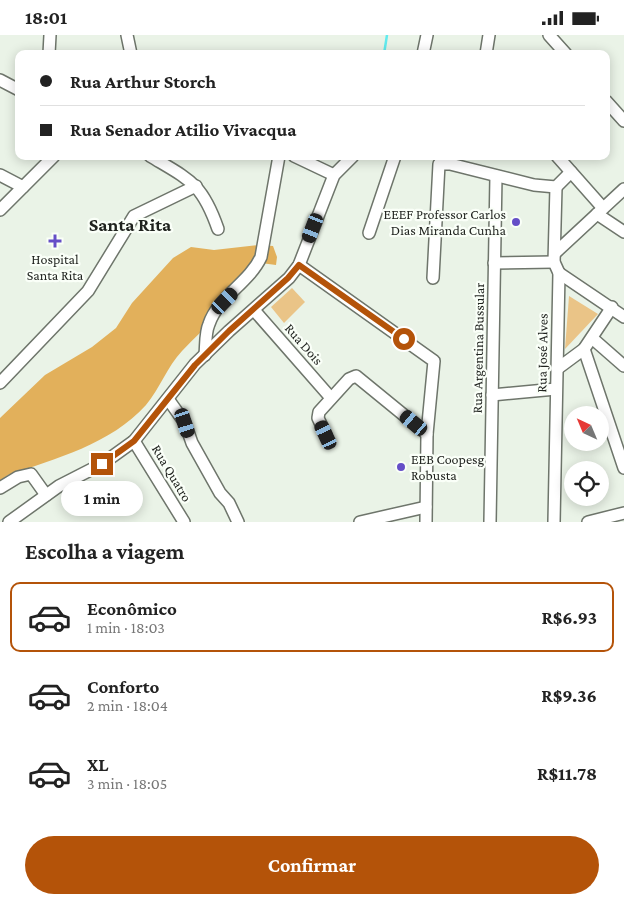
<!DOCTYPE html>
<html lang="pt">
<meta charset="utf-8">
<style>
body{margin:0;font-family:"Crimson Pro",serif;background:#f6f6f6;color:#222;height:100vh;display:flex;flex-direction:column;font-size:19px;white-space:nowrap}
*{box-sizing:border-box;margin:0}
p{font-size:16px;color:#767676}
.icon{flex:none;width:28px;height:28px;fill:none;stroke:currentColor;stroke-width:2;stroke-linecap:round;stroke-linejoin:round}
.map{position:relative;height:487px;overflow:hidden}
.side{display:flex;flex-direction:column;background:#fff;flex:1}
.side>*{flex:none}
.top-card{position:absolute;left:15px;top:15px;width:595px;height:110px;border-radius:10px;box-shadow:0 2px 12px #0003;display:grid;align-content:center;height:110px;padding:0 25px;background:#fff}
.needle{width:32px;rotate:316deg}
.controls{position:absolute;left:564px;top:371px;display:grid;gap:10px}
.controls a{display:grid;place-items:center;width:45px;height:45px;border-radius:50%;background:#fff;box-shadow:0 2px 12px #0003;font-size:25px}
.end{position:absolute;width:22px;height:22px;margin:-11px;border:6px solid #b45309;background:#fff;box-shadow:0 0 0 2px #fff}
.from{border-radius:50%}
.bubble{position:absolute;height:35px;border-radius:18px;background:#fff;box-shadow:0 2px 12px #0003;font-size:16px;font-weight:700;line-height:35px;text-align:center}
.car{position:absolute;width:15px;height:30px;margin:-15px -8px;border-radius:6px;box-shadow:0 0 4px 1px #0007;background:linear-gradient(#222 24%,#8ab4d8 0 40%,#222 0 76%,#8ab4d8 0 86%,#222 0)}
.top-card b{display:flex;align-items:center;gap:18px;height:48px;font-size:19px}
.top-card b+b{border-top:1px solid #e0e0e0}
.top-card i{width:12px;height:12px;background:#222}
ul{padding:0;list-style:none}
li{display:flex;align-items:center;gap:15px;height:70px;margin:0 10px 8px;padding:0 15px;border:2px solid transparent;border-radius:10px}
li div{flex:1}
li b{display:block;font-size:19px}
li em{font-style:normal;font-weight:700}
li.on{border-color:#b45309}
li>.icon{width:45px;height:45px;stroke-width:1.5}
h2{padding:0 25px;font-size:22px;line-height:60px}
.button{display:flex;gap:10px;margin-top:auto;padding:10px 25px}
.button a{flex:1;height:58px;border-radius:30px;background:#b45309;color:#fff;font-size:20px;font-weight:700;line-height:58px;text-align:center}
.status{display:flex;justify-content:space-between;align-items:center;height:35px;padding:0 25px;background:#fff;direction:ltr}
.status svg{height:14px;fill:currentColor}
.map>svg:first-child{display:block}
.green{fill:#eac487}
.forest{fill:#e2b05b}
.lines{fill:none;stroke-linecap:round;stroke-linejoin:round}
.stream{stroke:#62ebee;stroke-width:2.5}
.minor-casing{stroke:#6e756b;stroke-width:14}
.minor{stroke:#fff;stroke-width:11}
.route{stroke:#b45309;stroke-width:6}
.poi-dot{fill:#654ec7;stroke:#fafff8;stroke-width:2}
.labels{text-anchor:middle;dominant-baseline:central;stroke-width:4.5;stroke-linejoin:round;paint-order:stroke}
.poi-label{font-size:14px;fill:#1f221e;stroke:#fafff8;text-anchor:end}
.street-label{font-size:14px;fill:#1f221e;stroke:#fafff8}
.district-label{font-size:19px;font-weight:bold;fill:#1f221e;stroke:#fafff8}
</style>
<div class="status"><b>18:01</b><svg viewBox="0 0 49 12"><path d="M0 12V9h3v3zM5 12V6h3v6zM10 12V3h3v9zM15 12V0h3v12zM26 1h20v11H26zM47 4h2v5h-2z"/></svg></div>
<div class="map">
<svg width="624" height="487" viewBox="0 0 624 487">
<rect width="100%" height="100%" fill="#eaf3e7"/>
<!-- green -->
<g class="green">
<path d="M 292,253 L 305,267 L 284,288 L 271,272 Z"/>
<path d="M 569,261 L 598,279 L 565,314 Z"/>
</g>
<!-- forest -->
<path class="forest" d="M 259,210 L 273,211 L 277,222 L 276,230 L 261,228 C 241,261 209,288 182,316 C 167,332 160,353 146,370 C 111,409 55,424 8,440 L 0,446 L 0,383 L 45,340 L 92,312 L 116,293 L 132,268 L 173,223 L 191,212 L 214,215 Z"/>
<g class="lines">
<!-- stream -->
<path class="stream" d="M 384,19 L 387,0"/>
<defs>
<g id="minor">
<path d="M 127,0 L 131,19"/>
<path d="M 549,0 L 566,19"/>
<path d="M 49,19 L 50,0"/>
<path d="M 423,19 L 427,0"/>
<path d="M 486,19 L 489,0"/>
<path d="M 0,45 L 19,55"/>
<path d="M 606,66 L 624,86"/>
<path d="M 150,121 C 190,145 202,148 218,194"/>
<path d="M 294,121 L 334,140"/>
<path d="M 557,121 L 603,173"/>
<path d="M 0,140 L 23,152"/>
<path d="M 0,175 L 54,121"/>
<path d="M 597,179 L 624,197"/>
<path d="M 369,198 L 395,121"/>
<path d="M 555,218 L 624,154"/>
<path d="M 494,228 L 554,227"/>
<path d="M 299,230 L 434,326 L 427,399 L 426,487"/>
<path d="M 559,238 L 624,282"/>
<path d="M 433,243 L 439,129 L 450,129 L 534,150 L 556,152 L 571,137"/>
<path d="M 254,275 L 331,363"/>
<path d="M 592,303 L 624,331"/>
<path d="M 584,314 L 624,433"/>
<path d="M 205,320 C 206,310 205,298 209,289 C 218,262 249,248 261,222 L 279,121"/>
<path d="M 557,334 L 584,314 L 612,272"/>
<path d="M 0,348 L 88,256 L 134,181 L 196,151"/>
<path d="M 492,360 L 556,354"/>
<path d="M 168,364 L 185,388 L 192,408 L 220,458 L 229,468 L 238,487"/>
<path d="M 326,400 L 318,383 L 319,377 L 349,344 L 356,341 L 427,399"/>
<path d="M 134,406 L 184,487"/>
<path d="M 0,453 L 18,442 L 31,439 L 46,460"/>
<path d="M 9,487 L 59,451 L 102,429 L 134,406 L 195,329 L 229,296 L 289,243 L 299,230 L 334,140 L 353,121"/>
<path d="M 360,487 L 426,472"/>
<path d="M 490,487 L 496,141"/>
<path d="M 554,487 L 559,238 L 554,227 L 556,152"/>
<path d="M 588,487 L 624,478"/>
</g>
</defs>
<!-- minor casing -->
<use href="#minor" class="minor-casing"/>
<!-- minor -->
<use href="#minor" class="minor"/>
</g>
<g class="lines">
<!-- route -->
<path class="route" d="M 102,429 L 134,406 L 195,330 L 229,296 L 288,243 L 299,230 L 404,304"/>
</g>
<!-- markers -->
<g class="poi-dot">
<circle cx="516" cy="187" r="5"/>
<path d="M52.5 198.5h5v5h5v5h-5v5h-5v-5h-5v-5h5z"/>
<circle cx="401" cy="432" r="5"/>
</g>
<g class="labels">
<!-- poi labels -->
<g class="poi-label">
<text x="506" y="179">EEEF Professor Carlos<tspan x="506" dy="16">Dias Miranda Cunha</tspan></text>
<text x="55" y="224" text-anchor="middle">Hospital<tspan x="55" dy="16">Santa Rita</tspan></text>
<text x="411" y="424" text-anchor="start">EEB Coopesg<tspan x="411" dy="16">Robusta</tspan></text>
</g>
<!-- street labels -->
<g class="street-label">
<text transform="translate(304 309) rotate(49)">Rua Dois</text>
<text transform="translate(478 313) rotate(-89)">Rua Argentina Bussular</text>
<text transform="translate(542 318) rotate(-89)">Rua José Alves</text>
<text transform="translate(172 438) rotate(59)">Rua Quatro</text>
</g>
<!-- district labels -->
<g class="district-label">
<text x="130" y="189">Santa Rita</text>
</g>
</g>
</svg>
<div class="controls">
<a><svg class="needle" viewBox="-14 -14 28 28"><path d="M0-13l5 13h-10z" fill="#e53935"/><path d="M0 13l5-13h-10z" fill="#767676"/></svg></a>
<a><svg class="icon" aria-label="locate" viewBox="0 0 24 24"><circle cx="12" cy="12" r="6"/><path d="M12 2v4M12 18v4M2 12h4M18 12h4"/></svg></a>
</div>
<i class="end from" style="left:404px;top:304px"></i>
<i class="end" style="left:102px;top:429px"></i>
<div class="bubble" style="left:61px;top:446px;width:82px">1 min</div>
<i class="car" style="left:313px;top:193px;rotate:201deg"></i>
<i class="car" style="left:225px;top:266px;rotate:44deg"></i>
<i class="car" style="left:185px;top:388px;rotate:162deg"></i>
<i class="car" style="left:414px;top:388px;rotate:310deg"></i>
<i class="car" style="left:326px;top:400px;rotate:335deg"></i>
<div class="top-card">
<b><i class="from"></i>Rua Arthur Storch</b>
<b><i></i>Rua Senador Atilio Vivacqua</b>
</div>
</div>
<section class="side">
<h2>Escolha a viagem</h2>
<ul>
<li class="on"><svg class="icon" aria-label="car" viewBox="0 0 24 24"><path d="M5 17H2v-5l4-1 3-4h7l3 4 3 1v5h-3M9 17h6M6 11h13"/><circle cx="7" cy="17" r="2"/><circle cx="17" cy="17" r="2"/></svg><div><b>Econômico</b><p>1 min · 18:03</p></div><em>R$6.93</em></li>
<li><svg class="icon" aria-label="car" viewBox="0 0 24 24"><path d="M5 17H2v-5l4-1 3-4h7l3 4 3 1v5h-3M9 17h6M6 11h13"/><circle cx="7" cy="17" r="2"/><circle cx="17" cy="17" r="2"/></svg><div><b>Conforto</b><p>2 min · 18:04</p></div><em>R$9.36</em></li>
<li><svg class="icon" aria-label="car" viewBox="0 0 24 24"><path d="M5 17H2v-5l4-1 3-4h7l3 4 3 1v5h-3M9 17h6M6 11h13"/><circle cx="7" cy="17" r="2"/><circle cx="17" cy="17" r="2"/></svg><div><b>XL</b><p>3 min · 18:05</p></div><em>R$11.78</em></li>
</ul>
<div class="button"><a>Confirmar</a></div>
</section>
